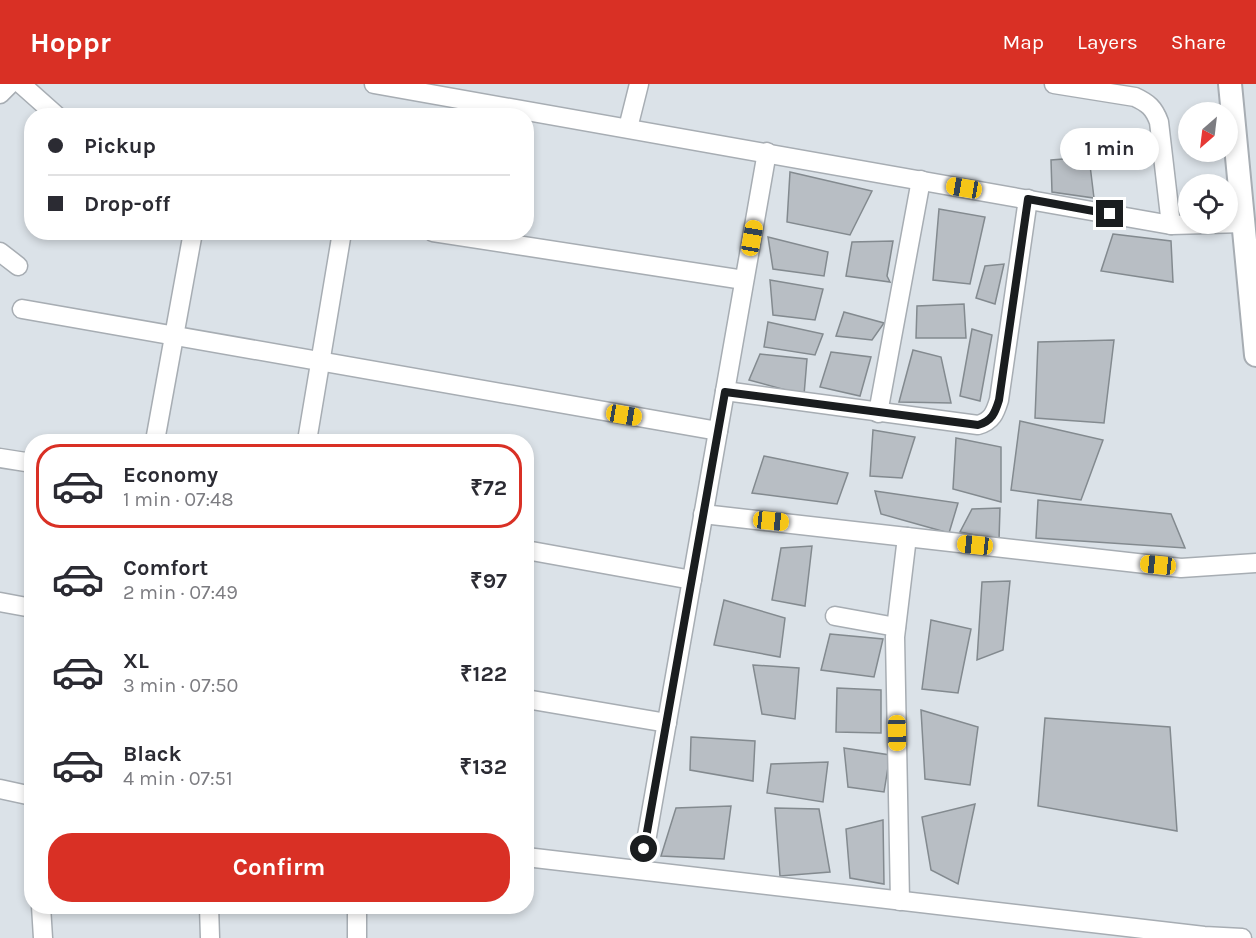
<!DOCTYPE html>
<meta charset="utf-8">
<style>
body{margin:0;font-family:Karla,sans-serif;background:#f2f2f3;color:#2b2b33;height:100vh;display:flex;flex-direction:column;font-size:22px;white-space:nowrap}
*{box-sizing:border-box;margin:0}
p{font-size:20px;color:#7c7c81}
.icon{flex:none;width:33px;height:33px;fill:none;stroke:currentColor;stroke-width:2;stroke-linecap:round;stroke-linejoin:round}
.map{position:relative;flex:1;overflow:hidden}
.side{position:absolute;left:24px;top:350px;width:510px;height:480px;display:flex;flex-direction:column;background:#fff;border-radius:24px;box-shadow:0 3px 9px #0003}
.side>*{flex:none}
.top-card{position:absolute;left:24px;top:24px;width:510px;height:132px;border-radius:24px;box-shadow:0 3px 9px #0003;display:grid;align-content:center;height:132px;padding:0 24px;background:#fff}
.needle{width:39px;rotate:208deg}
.fabs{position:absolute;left:1178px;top:18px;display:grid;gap:12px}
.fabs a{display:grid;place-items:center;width:60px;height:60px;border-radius:50%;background:#fff;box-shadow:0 3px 9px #0003;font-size:30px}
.end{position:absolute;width:27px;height:27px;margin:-14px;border:8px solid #1a1d1f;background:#fff;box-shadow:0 0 0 3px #fff}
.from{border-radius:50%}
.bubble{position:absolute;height:42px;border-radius:21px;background:#fff;box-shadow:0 3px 9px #0003;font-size:20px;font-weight:700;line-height:42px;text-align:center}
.car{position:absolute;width:18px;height:36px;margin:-18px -9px;border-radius:8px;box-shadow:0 0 4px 2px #0007;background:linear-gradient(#f5c518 24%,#345 0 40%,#f5c518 0 76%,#345 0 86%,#f5c518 0)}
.top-card b{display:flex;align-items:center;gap:21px;height:57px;font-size:22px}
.top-card b+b{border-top:2px solid #e1e1e2}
.top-card i{width:15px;height:15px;background:#2b2b33}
ul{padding:10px 0 0;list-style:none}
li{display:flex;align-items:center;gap:18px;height:84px;margin:0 12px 9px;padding:0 12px;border:3px solid transparent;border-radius:24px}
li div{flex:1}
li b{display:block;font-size:22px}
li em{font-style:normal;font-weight:700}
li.current{border-color:#d93025}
li>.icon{width:54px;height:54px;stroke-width:1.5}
.action{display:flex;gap:12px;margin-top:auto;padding:12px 24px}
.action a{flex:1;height:69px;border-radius:24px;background:#d93025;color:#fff;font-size:24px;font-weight:700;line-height:69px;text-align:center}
header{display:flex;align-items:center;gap:36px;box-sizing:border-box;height:84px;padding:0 30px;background:#d93025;color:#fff}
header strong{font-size:28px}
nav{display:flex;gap:33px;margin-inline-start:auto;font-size:21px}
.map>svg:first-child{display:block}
.building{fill:#b8bec4;stroke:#838a8f;stroke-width:1.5}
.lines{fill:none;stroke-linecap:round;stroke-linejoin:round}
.minor-casing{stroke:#a7adb3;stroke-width:21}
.tertiary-casing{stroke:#a7adb3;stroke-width:26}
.minor{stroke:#fff;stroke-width:18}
.tertiary{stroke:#fff;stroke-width:22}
.route{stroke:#1a1d1f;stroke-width:8}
</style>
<header>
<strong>Hoppr</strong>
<nav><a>Map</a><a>Layers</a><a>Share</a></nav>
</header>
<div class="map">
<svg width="1256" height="854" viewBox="0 0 1256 854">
<rect width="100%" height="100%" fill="#dbe2e8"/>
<!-- building -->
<g class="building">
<path d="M 1089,73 L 1094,114 L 1052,108 L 1051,76 Z"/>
<path d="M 790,88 L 872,107 L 850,151 L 787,138 Z"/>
<path d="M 939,125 L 985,133 L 970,200 L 933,196 Z"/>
<path d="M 1113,150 L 1171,157 L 1173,198 L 1101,187 Z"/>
<path d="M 768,153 L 828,168 L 824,192 L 773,185 Z"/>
<path d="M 893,157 L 887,192 L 890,198 L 846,192 L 852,158 Z"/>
<path d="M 1004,180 L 995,220 L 976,214 L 985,182 Z"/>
<path d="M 770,196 L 823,205 L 815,236 L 773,231 Z"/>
<path d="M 964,220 L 966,254 L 916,254 L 917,222 Z"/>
<path d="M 844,228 L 884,239 L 872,256 L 836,252 Z"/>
<path d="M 768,238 L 823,250 L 815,271 L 764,263 Z"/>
<path d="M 972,245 L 992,251 L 980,317 L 960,312 Z"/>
<path d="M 1114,256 L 1104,339 L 1035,334 L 1038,258 Z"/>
<path d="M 913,266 L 941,273 L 951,319 L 899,318 Z"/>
<path d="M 831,268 L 871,273 L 860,312 L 820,303 Z"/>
<path d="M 760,270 L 807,275 L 804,311 L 749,296 Z"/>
<path d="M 1020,337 L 1103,356 L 1081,416 L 1011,406 Z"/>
<path d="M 873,346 L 915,353 L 902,394 L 870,392 Z"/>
<path d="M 956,354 L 1001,363 L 1001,418 L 953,405 Z"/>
<path d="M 764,372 L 848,389 L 837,420 L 752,409 Z"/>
<path d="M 875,407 L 958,419 L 949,449 L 881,430 Z"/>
<path d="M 1038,416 L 1171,430 L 1185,464 L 1036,454 Z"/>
<path d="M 1000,424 L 999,456 L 960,448 L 972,425 Z"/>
<path d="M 812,462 L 805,522 L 772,516 L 781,464 Z"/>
<path d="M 1010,497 L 1003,566 L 977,576 L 982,498 Z"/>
<path d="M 724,516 L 785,534 L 780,573 L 714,561 Z"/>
<path d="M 931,536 L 971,545 L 958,609 L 922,605 Z"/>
<path d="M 830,550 L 883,555 L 874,593 L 821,586 Z"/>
<path d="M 753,581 L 799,584 L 795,635 L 762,630 Z"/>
<path d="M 837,604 L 881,606 L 881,649 L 836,648 Z"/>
<path d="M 921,626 L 978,643 L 970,701 L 925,695 Z"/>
<path d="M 1045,634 L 1170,643 L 1177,747 L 1038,722 Z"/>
<path d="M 691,653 L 755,657 L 753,697 L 690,686 Z"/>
<path d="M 844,664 L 890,671 L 884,708 L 848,703 Z"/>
<path d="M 828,678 L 823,718 L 767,709 L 771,680 Z"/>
<path d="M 975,720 L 958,800 L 931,786 L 922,733 Z"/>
<path d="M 731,722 L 724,775 L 661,772 L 676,724 Z"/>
<path d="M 775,724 L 819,725 L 830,788 L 780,792 Z"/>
<path d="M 883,736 L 884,800 L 850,794 L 846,745 Z"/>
</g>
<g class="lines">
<defs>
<g id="minor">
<path d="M 21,0 L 57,32"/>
<path d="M 374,0 L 1171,141 L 1244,139"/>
<path d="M 1054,0 L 1135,13 C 1148,19 1154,24 1159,38 L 1171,141"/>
<path d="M 0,10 L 10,0"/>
<path d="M 628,44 L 639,0"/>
<path d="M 433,148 L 744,196"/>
<path d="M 0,168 L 18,182"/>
<path d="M 22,225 L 718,347"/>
<path d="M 725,307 L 978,341 C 992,337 995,329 999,316 L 1028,115"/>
<path d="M 878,329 L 921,96"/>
<path d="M 155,357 L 193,148"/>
<path d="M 307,357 L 342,148"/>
<path d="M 0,374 L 32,379"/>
<path d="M 703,430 L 1181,484 L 1256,479"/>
<path d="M 526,466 L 692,496"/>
<path d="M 0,518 L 32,524"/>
<path d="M 835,532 L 896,543"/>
<path d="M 526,615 L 667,639"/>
<path d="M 0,705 L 32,712"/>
<path d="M 526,773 L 1204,852 L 1242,854"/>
<path d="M 641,786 L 767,68"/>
<path d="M 900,817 L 895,553 L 907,453"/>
<path d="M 41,822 L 43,854"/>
<path d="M 209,822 L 210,854"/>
<path d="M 357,822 L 357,854"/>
</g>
<path id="tertiary" d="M 1230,0 L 1256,271"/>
</defs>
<!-- minor casing -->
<use href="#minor" class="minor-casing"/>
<!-- tertiary casing -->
<use href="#tertiary" class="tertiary-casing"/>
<!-- minor -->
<use href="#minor" class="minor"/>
<!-- tertiary -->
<use href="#tertiary" class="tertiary"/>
</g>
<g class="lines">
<!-- route -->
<path class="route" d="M 644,765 L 725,308 L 978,341 C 992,337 995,329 999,316 L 1028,115 L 1110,130"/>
</g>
</svg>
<div class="fabs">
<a><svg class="needle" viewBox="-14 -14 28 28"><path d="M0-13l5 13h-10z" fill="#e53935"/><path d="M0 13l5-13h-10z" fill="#7c7c81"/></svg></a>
<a><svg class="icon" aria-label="locate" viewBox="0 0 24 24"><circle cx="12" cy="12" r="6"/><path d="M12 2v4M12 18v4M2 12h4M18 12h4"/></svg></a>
</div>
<i class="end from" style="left:644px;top:765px"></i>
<i class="end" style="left:1110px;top:130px"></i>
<div class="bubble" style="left:1060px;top:44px;width:99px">1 min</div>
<i class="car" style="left:964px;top:104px;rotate:280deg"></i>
<i class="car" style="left:752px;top:154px;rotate:10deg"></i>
<i class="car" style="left:624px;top:331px;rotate:100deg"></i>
<i class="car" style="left:771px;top:437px;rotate:96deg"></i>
<i class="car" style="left:975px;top:461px;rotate:276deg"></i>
<i class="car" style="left:1158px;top:481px;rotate:276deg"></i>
<i class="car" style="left:897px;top:649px;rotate:179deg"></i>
<div class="top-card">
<b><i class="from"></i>Pickup</b>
<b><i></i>Drop-off</b>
</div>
<section class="side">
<ul>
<li class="current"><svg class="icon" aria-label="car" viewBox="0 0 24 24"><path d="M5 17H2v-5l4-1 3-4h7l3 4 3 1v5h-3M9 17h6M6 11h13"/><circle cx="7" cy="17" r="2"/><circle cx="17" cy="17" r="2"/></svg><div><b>Economy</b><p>1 min · 07:48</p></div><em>₹72</em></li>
<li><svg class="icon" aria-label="car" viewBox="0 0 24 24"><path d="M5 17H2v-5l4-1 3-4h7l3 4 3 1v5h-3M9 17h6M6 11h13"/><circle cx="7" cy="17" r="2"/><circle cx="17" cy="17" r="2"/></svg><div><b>Comfort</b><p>2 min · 07:49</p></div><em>₹97</em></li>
<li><svg class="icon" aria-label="car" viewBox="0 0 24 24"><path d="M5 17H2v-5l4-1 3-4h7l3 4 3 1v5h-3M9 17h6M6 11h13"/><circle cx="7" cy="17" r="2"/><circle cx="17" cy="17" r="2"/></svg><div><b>XL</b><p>3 min · 07:50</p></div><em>₹122</em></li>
<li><svg class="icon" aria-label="car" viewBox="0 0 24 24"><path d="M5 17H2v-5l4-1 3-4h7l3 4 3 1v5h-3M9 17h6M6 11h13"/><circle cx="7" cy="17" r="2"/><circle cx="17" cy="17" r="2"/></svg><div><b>Black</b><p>4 min · 07:51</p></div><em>₹132</em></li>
</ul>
<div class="action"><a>Confirm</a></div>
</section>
</div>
